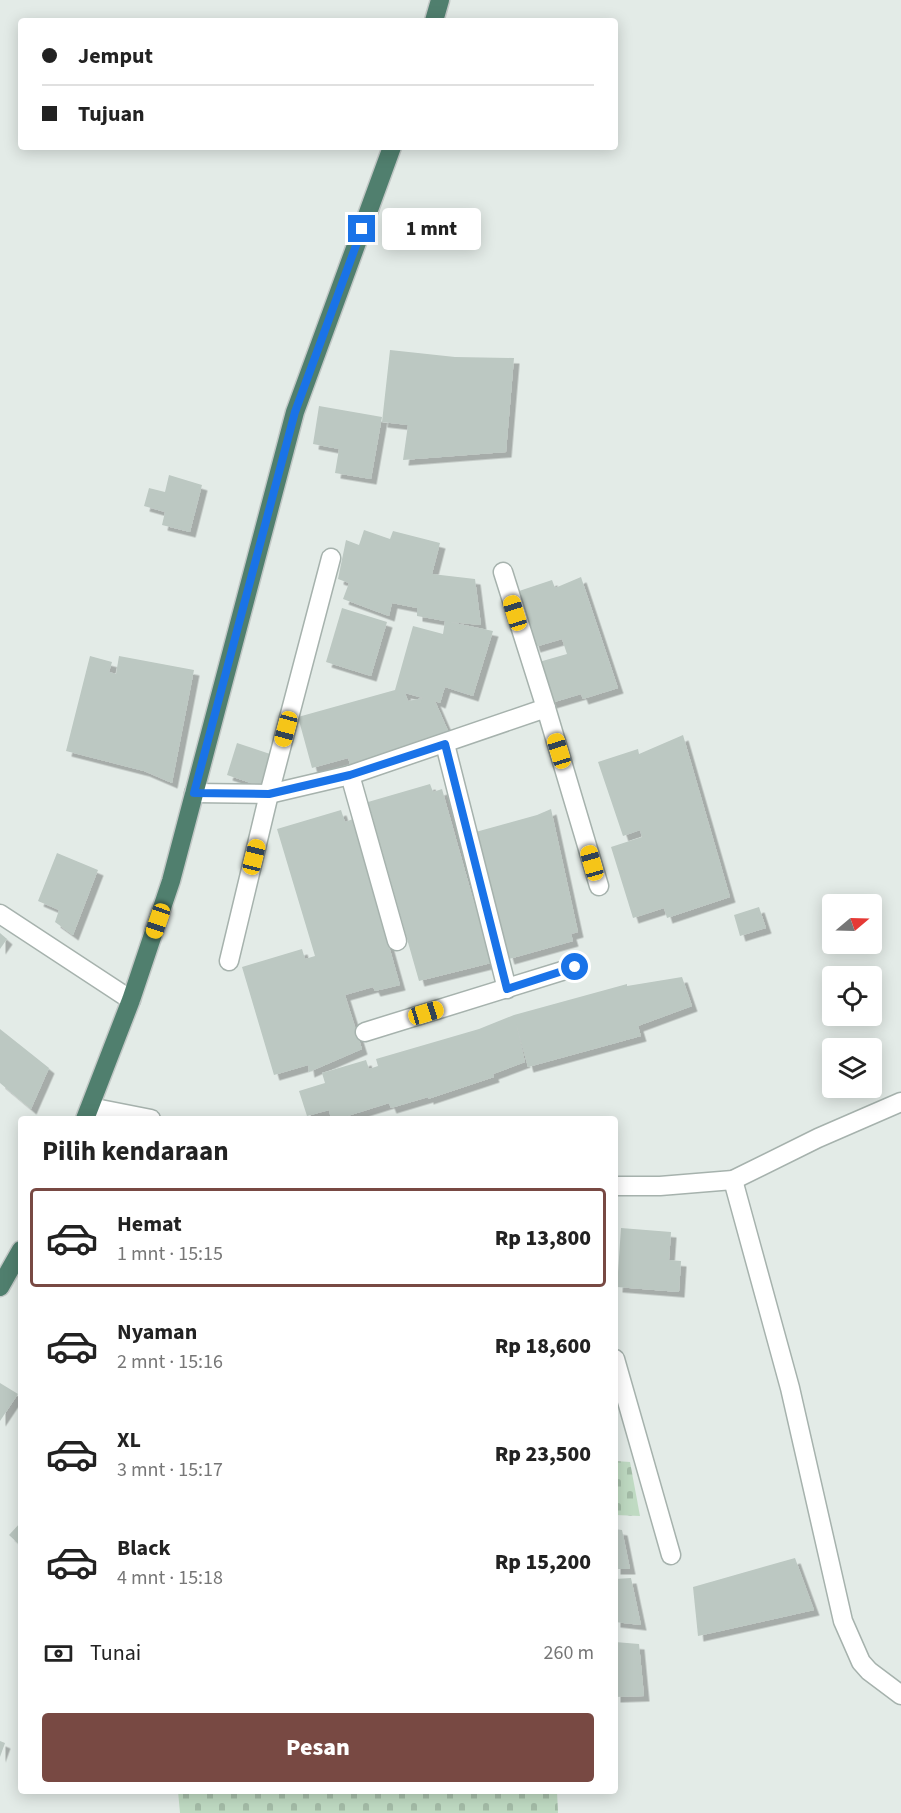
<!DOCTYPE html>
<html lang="id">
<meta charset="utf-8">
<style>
body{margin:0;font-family:"Source Sans 3",sans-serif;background:#f2f2f2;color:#222;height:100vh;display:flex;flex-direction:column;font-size:22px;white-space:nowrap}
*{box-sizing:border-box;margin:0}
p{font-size:20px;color:#767676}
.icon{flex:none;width:33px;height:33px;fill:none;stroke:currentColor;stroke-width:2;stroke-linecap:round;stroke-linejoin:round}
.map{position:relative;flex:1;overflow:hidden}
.details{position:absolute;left:18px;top:1116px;width:600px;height:678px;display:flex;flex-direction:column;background:#fff;border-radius:6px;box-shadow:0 3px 15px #0003}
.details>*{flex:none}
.top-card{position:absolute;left:18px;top:18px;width:600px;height:132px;border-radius:6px;box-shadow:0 3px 15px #0003;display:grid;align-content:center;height:132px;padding:0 24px;background:#fff}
.needle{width:39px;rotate:71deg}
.controls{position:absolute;left:822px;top:894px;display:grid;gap:12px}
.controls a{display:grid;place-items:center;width:60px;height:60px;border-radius:6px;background:#fff;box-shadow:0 3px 15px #0003;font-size:30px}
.end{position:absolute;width:27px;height:27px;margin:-14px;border:8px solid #1a73e8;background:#fff;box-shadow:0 0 0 3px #fff}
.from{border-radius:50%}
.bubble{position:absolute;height:42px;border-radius:6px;background:#fff;box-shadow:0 3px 15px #0003;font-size:20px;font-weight:800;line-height:42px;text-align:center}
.car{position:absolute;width:18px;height:36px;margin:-18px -9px;border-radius:8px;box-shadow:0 0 4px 2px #0007;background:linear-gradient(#f5c518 24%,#345 0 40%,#f5c518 0 76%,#345 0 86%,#f5c518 0)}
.top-card b{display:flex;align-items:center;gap:21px;height:57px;font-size:22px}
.top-card b+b{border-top:2px solid #e0e0e0}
.top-card i{width:15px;height:15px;background:#222}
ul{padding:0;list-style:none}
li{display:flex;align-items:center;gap:18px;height:99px;margin:0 12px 9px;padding:0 12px;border:3px solid transparent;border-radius:6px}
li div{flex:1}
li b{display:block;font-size:22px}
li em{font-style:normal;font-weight:800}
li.active{border-color:#784943}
li>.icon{width:54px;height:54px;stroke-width:1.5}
h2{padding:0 24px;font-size:27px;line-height:72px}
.pay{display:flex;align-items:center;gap:15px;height:66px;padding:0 24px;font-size:22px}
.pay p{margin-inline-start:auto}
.action{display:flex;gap:12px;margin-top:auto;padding:12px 24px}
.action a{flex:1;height:69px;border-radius:6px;background:#784943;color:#fff;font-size:24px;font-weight:800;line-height:69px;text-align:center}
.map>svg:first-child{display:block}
.cemetery{fill:url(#cemetery-stones)}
.building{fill:#bcc8c2;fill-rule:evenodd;filter:url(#shadow)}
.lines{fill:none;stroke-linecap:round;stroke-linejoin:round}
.minor-casing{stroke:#a6b2ad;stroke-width:21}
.trunk-casing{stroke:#c2c8c6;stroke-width:21}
.minor{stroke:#fff;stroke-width:18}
.trunk{stroke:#507f6e;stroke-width:18}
.route{stroke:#1a73e8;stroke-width:8}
</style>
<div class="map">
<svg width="901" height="1813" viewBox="0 0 901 1813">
<defs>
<pattern id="cemetery-stones" width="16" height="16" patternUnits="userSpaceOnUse" patternTransform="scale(1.5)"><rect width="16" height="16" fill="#bfdac2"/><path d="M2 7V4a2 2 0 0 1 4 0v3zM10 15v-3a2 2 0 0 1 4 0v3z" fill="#a4bca7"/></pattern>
<filter id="shadow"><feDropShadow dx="5.5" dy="5.5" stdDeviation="0" flood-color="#0004"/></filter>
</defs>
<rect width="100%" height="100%" fill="#e3ebe7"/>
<!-- cemetery -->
<g class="cemetery">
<path d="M 615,1461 L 630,1462 L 640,1516 L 615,1515 Z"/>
<path d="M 178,1791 L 557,1791 L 558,1813 L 180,1813 Z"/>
</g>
<!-- building -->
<g class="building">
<path d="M 390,350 L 455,357 L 514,358 L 506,452 L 403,460 L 408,425 L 382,422 Z"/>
<path d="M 319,406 L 382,417 L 371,479 L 335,473 L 339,449 L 313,444 Z"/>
<path d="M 169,475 L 202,485 L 190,532 L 162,525 L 165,512 L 144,506 L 149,488 L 165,492 Z"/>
<path d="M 364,530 L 390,539 L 393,531 L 440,543 L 432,574 L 475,579 L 481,625 L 450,622 L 493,631 L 473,696 L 445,687 L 440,703 L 435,701 L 449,733 L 352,771 L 348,758 L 312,768 L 298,717 L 395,690 L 413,626 L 443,634 L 445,621 L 417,616 L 417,608 L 392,603 L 389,616 L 343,599 L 349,583 L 338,579 L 346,540 L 359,545 ZM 405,693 L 423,698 L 408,701 Z"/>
<path d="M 581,577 L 618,688 L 583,699 L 581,694 L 551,703 L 539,662 L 567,654 L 562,639 L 535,647 L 516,592 L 552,580 L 555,588 Z"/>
<path d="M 342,608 L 387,622 L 371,676 L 326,662 Z"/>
<path d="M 90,656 L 112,662 L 109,672 L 116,674 L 119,656 L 194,670 L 172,783 L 144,771 L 66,751 Z"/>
<path d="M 683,735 L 730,897 L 667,918 L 664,908 L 633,918 L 611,847 L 642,837 L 640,830 L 623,836 L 598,762 L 638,749 L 639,754 Z"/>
<path d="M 237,743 L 270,754 L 260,786 L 227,775 Z"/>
<path d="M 430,784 L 433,792 L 442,789 L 491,963 L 419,981 L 368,802 Z"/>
<path d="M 551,809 L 578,932 L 571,934 L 573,941 L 509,959 L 472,833 L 537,815 Z"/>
<path d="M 341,810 L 345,822 L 353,819 L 400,985 L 375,991 L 373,987 L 345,995 L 362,1049 L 309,1072 L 308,1065 L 274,1075 L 242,967 L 302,949 L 305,959 L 315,956 L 277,829 Z"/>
<path d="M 57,853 L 98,870 L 73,935 L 55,922 L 59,910 L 38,901 Z"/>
<path d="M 759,907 L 766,928 L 740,936 L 734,915 Z"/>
<path d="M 0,933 L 7,939 L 0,949 Z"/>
<path d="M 682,977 L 692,1006 L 638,1026 L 641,1036 L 528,1067 L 516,1023 L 525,1062 L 493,1074 L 494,1077 L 428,1099 L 428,1097 L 391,1108 L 389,1103 L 338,1119 L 331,1119 L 329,1110 L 307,1116 L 299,1091 L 325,1083 L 322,1073 L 366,1060 L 369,1069 L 378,1066 L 376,1059 L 479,1029 L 514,1015 L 627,984 L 627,986 Z"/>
<path d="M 0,1029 L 49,1068 L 31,1109 L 0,1083 Z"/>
<path d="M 621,1228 L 671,1232 L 669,1260 L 681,1261 L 679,1292 L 617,1287 Z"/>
<path d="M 0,1383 L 18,1394 L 0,1421 Z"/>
<path d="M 21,1522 L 21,1546 L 9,1535 Z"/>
<path d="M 615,1529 L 622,1530 L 630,1569 L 615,1569 Z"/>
<path d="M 795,1558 L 814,1610 L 698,1636 L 693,1587 Z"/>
<path d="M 631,1578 L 641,1625 L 615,1622 L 615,1579 Z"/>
<path d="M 615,1642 L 639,1644 L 644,1696 L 615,1697 Z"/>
<path d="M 0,1741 L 5,1743 L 0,1757 Z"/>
</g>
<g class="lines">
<defs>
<g id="minor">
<path d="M 503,572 L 546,708"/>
<path d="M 445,744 L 507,989"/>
<path d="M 350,775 L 397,941"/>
<path d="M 194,793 L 269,794 L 350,775 L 546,708 L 599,886"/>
<path d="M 0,914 L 131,1000"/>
<path d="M 229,961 L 269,794 L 331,558"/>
<path d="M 365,1032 L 575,967"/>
<path d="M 90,1107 L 151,1119"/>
<path d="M 733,1180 L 790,1388 L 843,1621 L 861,1662 L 869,1671 L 901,1695"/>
<path d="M 615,1186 L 660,1186 L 733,1180 L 818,1138 L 901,1102"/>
<path d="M 615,1359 L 671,1555"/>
</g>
<g id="trunk">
<path d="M 434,21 L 440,0"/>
<path d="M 85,1119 L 131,1000 L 171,881 L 295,412 L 392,147"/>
<path d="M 0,1287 L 21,1250"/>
</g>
</defs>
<!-- minor casing -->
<use href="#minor" class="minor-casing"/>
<!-- trunk casing -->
<use href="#trunk" class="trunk-casing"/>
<!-- minor -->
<use href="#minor" class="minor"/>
<!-- trunk -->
<use href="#trunk" class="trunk"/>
</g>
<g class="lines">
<!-- route -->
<path class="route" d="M 362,229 L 295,412 L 194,793 L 269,794 L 350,775 L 445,744 L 507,989 L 575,967"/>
</g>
</svg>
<div class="controls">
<a><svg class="needle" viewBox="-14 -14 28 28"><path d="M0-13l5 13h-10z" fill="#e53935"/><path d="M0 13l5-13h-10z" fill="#767676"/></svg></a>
<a><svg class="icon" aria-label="locate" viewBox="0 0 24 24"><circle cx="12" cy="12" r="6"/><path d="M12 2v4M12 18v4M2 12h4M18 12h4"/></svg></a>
<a><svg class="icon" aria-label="layers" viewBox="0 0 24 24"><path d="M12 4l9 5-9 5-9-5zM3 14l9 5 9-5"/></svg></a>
</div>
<i class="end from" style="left:575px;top:967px"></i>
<i class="end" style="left:362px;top:229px"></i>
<div class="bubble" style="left:382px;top:208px;width:99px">1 mnt</div>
<i class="car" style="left:515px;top:613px;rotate:343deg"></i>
<i class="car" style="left:286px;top:729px;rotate:195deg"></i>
<i class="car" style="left:559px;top:751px;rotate:343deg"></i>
<i class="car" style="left:254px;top:857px;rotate:14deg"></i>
<i class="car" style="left:592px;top:863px;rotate:344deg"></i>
<i class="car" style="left:158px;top:921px;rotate:199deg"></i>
<i class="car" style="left:426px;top:1013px;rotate:73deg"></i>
<div class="top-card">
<b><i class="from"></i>Jemput</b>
<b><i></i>Tujuan</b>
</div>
<section class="details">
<h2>Pilih kendaraan</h2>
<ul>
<li class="active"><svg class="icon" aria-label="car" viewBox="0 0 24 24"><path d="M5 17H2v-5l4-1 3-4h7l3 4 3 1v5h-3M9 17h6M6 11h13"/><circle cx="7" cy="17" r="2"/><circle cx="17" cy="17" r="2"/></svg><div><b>Hemat</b><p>1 mnt · 15:15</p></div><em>Rp 13,800</em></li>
<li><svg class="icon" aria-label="car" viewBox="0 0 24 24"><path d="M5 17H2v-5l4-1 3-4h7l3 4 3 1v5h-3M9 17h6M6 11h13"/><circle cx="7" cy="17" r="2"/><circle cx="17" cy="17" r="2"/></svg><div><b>Nyaman</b><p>2 mnt · 15:16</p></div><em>Rp 18,600</em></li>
<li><svg class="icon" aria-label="car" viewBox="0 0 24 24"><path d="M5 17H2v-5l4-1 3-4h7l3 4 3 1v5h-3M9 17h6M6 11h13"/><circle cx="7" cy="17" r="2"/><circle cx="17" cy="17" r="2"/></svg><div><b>XL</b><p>3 mnt · 15:17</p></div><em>Rp 23,500</em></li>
<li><svg class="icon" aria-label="car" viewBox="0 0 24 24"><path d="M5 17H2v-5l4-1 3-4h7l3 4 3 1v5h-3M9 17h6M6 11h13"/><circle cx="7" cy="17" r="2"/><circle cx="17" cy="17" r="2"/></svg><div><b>Black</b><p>4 mnt · 15:18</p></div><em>Rp 15,200</em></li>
</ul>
<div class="pay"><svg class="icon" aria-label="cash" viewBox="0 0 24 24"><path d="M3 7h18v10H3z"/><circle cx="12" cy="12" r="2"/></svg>Tunai<p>260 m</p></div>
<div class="action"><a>Pesan</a></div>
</section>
</div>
